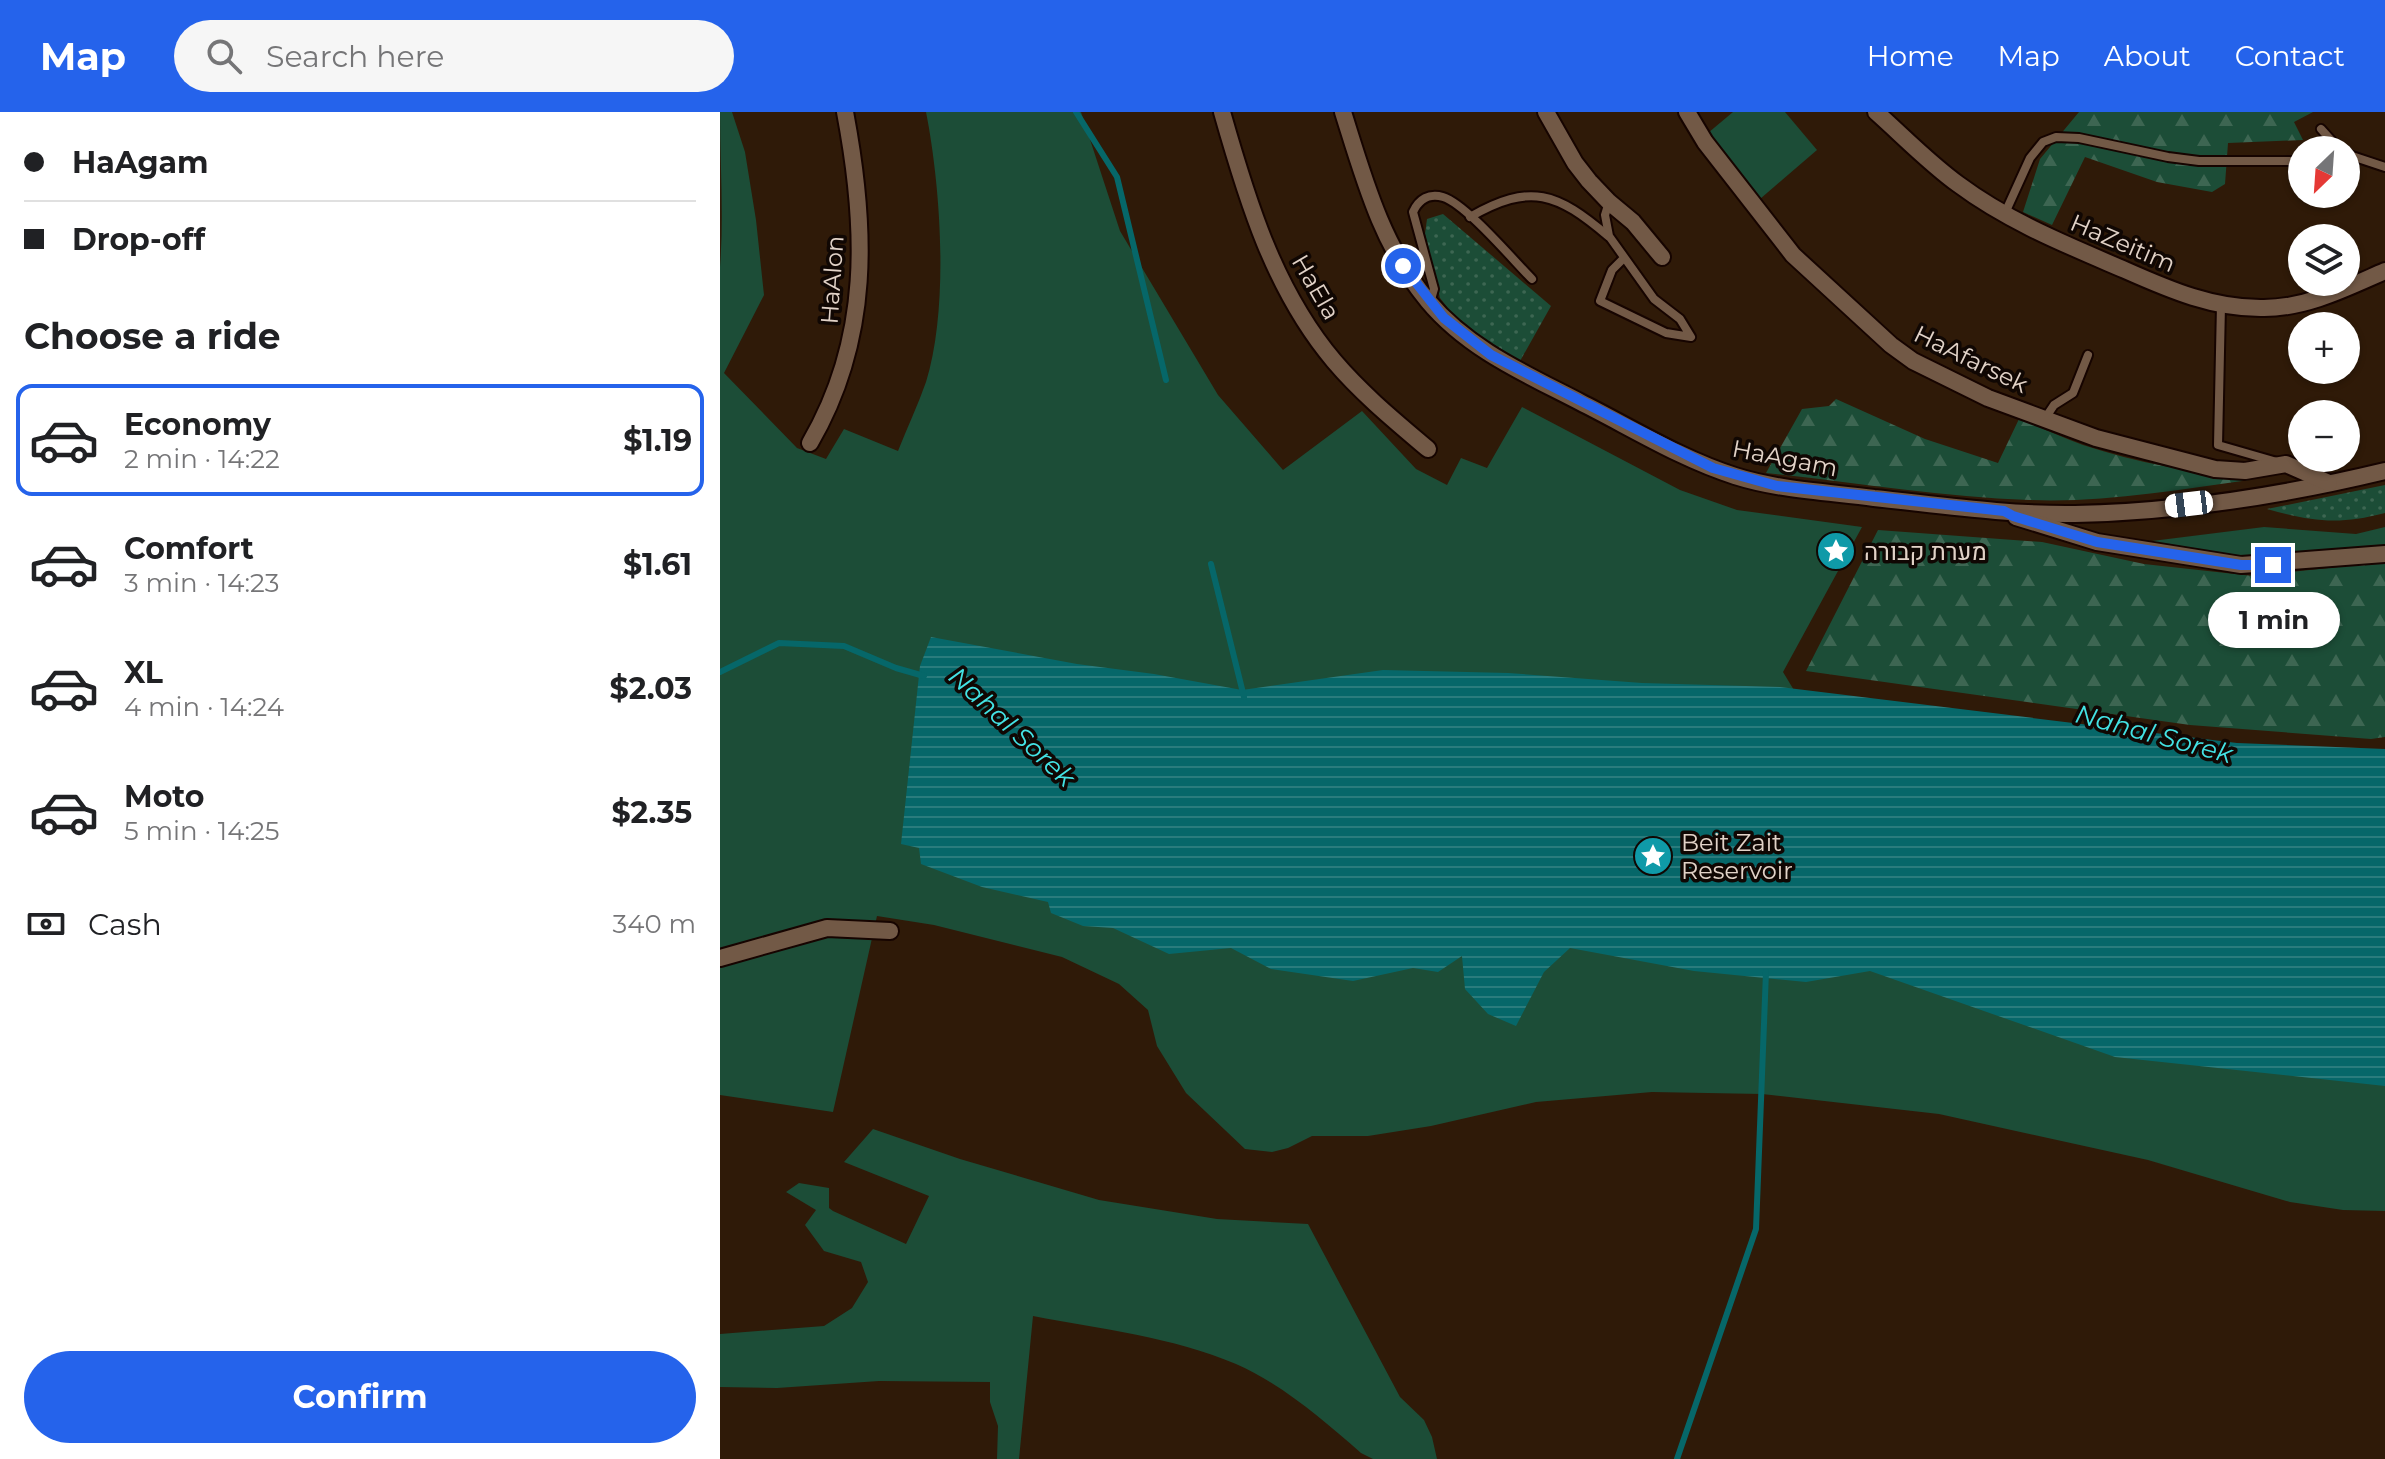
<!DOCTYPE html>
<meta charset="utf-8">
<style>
body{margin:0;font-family:Montserrat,Heebo,sans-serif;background:#f6f6f6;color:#202124;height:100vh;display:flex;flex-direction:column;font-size:30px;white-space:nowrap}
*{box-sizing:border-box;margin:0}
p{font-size:26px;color:#757577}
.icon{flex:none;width:44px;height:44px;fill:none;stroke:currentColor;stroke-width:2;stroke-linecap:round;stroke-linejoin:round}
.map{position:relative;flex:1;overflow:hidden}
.drawer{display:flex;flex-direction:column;background:#fff;width:720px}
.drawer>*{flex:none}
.hud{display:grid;align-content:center;height:176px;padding:0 24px;background:#fff}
.needle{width:52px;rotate:205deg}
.fabs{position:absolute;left:1568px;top:24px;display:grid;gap:16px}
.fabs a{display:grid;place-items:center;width:72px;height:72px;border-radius:50%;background:#fff;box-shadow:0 2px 6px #0004;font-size:40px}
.end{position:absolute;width:36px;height:36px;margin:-18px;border:10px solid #2563eb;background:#fff;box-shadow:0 0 0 4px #fff}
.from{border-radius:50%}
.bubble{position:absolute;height:56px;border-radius:28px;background:#fff;box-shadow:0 2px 6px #0004;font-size:26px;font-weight:700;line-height:56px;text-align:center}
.car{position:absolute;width:24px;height:48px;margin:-24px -12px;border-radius:10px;box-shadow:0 0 6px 2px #0007;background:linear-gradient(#fff 24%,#345 0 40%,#fff 0 76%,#345 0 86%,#fff 0)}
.hud b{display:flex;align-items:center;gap:28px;height:76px;font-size:30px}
.hud b+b{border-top:2px solid #e0e0e0}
.hud i{width:20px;height:20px;background:#202124}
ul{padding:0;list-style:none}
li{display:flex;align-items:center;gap:24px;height:112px;margin:0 16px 12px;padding:0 8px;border:4px solid transparent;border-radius:16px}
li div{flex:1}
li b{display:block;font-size:30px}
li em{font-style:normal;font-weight:700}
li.on{border-color:#2563eb}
li>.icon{width:72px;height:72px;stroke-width:1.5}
h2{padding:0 24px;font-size:36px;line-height:96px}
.pay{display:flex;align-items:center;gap:20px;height:88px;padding:0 24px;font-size:30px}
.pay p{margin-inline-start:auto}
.button{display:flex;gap:16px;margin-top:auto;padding:16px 24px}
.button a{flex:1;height:92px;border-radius:48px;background:#2563eb;color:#fff;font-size:32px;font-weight:700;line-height:92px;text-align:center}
header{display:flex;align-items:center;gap:48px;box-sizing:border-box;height:112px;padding:0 40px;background:#2563eb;color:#fff}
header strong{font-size:38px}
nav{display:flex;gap:44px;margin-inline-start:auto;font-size:28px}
.search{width:560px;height:72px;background:#f6f6f6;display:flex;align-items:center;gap:20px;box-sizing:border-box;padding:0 28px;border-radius:44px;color:#757577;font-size:30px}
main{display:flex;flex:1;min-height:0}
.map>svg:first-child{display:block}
.grass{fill:#1c4d37}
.forest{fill:url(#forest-firs)}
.park{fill:url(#park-dots)}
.water{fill:url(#water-rules)}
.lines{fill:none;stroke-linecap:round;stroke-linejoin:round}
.stream{stroke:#066769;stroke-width:6}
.service-casing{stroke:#160400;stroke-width:12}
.minor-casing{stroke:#160400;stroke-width:20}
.service{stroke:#725946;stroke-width:8}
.minor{stroke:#725946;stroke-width:16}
.route{stroke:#2563eb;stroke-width:10}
.labels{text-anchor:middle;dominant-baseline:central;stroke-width:7;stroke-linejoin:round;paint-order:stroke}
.street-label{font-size:24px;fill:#e2d3c8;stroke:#100703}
.poi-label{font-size:24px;fill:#e2d3c8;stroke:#100703;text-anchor:start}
.water-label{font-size:26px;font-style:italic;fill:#43e2e4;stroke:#100703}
</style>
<header>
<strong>Map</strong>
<div class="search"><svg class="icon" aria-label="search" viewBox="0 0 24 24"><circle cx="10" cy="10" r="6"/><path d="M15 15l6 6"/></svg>Search here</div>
<nav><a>Home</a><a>Map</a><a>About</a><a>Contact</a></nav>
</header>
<main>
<section class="drawer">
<div class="hud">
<b><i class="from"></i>HaAgam</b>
<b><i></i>Drop-off</b>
</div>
<h2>Choose a ride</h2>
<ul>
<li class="on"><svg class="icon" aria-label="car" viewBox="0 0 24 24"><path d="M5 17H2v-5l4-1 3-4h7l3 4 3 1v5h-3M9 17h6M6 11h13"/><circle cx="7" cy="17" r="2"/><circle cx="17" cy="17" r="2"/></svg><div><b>Economy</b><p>2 min · 14:22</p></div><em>$1.19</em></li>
<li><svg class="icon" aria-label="car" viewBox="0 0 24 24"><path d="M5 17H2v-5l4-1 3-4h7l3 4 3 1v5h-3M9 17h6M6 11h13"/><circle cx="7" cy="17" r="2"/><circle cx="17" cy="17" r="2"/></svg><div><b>Comfort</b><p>3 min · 14:23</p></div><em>$1.61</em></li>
<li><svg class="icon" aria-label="car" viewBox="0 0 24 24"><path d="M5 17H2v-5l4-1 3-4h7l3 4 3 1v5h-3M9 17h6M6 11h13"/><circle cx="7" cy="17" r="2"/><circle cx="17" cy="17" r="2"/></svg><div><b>XL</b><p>4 min · 14:24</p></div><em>$2.03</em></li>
<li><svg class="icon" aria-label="car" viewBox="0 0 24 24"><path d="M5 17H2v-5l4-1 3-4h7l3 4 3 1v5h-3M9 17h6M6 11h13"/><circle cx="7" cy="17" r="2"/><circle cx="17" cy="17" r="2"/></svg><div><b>Moto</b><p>5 min · 14:25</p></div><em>$2.35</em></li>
</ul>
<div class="pay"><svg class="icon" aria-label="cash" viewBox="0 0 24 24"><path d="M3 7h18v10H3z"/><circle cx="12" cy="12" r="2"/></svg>Cash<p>340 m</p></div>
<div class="button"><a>Confirm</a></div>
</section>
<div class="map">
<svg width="1665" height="1347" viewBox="0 0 1665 1347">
<defs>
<pattern id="forest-firs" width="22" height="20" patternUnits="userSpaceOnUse" patternTransform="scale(2)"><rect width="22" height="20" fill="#1c4d37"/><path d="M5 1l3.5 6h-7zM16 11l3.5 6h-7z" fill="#3d6652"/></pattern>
<pattern id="park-dots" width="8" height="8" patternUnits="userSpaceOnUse" patternTransform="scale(2)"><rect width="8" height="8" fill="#1c4d37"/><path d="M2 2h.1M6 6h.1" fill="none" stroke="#3d6652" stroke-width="1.8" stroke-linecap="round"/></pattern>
<pattern id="water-rules" width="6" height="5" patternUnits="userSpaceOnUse" patternTransform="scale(2)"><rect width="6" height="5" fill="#066769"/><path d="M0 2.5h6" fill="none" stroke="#2a7c7d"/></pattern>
</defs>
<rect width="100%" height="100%" fill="#2f1a08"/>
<!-- grass -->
<g class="grass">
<path d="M 0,0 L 12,0 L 25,40 L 36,108 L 44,183 L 4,261 L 77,336 L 106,347 L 124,317 L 178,339 C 187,316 198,293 206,270 C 229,196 221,76 206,0 L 361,0 L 400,119 L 498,283 L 563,358 L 642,299 L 696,357 L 727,373 L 741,346 L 767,356 L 802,295 L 960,378 L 1017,398 L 1142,415 L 1063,560 L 1181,755 L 1665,858 L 1665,1099 L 1623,1098 L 1570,1090 L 1428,1048 L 1219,1002 L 1042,982 L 932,980 L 816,990 L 711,1014 L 648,1024 L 592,1024 L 568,1036 L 552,1040 L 525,1037 L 466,981 L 437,934 L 428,898 L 399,872 L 342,845 L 214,813 L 157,804 L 113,1000 L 0,983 L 0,155 C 4,104 0,52 0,0 Z"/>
<path d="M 1013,0 L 1065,0 L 1097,38 L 1040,87 L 988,21 Z"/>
<path d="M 1544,415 L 1636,422 L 1665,415 L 1665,433 L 1523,444 L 1424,430 Z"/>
<path d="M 153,1017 L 240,1047 L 379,1088 L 497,1107 L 588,1112 L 680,1285 L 704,1308 L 712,1325 L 717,1347 L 653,1347 L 641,1341 C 603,1308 563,1273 516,1252 C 453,1225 381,1217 313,1204 L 299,1347 L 277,1347 L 278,1314 L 270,1290 L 270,1270 L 159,1269 L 57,1276 L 0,1275 L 0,1222 L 104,1214 L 132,1196 L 148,1170 L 141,1150 L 104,1139 L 85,1113 L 96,1098 L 66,1080 L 79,1071 L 109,1076 L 109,1096 L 113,1099 L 186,1132 L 209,1084 L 124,1050 Z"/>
</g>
<!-- forest -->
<g class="forest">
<path d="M 1359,0 L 1593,0 L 1574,10 L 1583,28 L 1508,31 L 1505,72 L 1492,80 L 1437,70 L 1365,45 L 1332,113 L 1303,100 L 1320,47 Z"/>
<path d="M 1116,287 L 1205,327 L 1278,351 L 1299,307 C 1320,315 1341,325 1363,333 C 1417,351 1473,360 1529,368 C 1456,378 1383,391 1309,388 C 1221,385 1134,370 1046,361 L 1082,297 L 1109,294 Z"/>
<path d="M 1158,418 L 1322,430 L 1424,452 L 1533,464 L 1665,450 L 1665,625 L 1651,627 L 1470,613 L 1086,559 Z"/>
</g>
<!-- park -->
<g class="park">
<path d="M 723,102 L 831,194 L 800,249 L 762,225 L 731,200 L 720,186 L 705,122 L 707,107 Z"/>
<path d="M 1665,373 L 1665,401 C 1619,413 1593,410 1547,397 Z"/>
</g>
<!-- water -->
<path class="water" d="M 211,525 L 357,552 L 434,562 L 522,578 L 663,558 L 788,561 L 922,571 L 1060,575 L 1517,631 L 1665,637 L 1665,974 L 1395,945 L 1150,859 L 1086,870 L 974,859 L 850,836 L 824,860 L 796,914 L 768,902 L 745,877 L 742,844 L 718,860 L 693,856 L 633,869 L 551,857 L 511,836 L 449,842 L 393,816 L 363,814 L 331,801 L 328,790 L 262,775 L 201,752 L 199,736 L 181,732 L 200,554 Z"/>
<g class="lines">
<!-- stream -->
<g class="stream">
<path d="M 356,0 L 397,65 L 446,268"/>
<path d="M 491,452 L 524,585"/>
<path d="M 0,560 L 59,531 L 124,534 L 176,556 L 204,564"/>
<path d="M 957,1347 L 1036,1117 L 1046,860"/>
</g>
<defs>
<g id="service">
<path d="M 1601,17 L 1620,38"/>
<path d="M 1626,42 L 1665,55"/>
<path d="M 889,90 L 885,103 L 889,124 L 934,187 L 960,207 L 971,225 L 946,221 L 880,189 L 892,158 L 904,146"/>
<path d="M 1285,101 L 1310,46 L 1323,30 L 1336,25 L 1359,26 L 1448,45 L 1479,49 L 1582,49"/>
<path d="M 750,105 C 811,70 837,81 888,124"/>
<path d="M 710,191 L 714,177 L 693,100 C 699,87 709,81 723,85 C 746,92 793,148 812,167"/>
<path d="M 1501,193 L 1498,333 L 1557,350"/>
<path d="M 1324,308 L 1334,293 L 1353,281 L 1368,243"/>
</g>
<g id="minor">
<path d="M 502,0 C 527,88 554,178 614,249 C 642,282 675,309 708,337"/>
<path d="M 623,0 C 644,67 662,134 708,189 C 748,237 806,262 860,290 C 910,315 961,347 1015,364 C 1059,378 1108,380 1154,386 C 1221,393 1288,403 1355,402 C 1458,400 1565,383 1665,359"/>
<path d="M 826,0 L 855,51 L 869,69 L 889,90 L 913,110 L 942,145"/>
<path d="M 967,0 L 985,30 L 1073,143 L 1171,233 L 1193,249 L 1268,286 L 1376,326 L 1495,357 L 1525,359 L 1566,352 L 1609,371"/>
<path d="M 1156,0 C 1183,24 1209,51 1238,72 C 1289,110 1347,133 1405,158 C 1450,178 1494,197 1544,196 C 1587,196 1626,176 1665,159"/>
<path d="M 90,331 C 151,226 147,116 125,0"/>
<path d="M 1296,405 L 1377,430 L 1521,453 L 1665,442"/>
<path d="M 0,846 L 107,816 L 170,819"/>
</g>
</defs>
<!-- service casing -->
<use href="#service" class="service-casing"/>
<!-- minor casing -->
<use href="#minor" class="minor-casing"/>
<!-- service -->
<use href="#service" class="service"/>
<!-- minor -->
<use href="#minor" class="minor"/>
</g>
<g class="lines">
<!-- route -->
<path class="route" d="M 683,154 L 724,206 L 771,243 L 993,356 L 1057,374 L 1284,399 L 1293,404 L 1377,430 L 1521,453 L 1553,453"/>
</g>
<!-- icons -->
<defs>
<symbol id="sight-disc" viewBox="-11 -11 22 22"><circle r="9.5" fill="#0f9aa8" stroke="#100703"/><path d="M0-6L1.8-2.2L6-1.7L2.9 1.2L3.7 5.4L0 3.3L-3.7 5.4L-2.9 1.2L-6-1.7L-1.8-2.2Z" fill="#fff"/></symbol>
</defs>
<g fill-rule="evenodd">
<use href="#sight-disc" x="1094" y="417" width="44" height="44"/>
<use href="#sight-disc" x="911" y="722" width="44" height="44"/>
</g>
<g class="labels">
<!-- street labels -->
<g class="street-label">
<text transform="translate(1403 131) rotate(23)">HaZeitim</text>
<text transform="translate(112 168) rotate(-86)">HaAlon</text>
<text transform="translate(596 175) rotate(60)">HaEla</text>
<text transform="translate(1251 247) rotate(26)">HaAfarsek</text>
<text transform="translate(1065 346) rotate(11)">HaAgam</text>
</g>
<!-- poi labels -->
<g class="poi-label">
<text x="1144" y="439">מערת קבורה</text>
<text x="961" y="730">Beit Zait<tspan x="961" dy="28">Reservoir</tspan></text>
</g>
<!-- water labels -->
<g class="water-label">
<text transform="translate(292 615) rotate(43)">Nahal Sorek</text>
<text transform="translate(1434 622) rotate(15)">Nahal Sorek</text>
</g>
</g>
</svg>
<div class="fabs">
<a><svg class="needle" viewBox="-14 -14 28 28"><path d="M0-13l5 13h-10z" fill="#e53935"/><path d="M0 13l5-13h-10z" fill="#757577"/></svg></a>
<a><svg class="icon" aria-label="layers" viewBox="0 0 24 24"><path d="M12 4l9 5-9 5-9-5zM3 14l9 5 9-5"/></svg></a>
<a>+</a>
<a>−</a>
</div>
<i class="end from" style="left:683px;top:154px"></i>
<i class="end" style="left:1553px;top:453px"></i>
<div class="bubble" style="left:1488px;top:480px;width:132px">1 min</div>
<i class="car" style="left:1469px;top:392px;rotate:263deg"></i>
</div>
</main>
